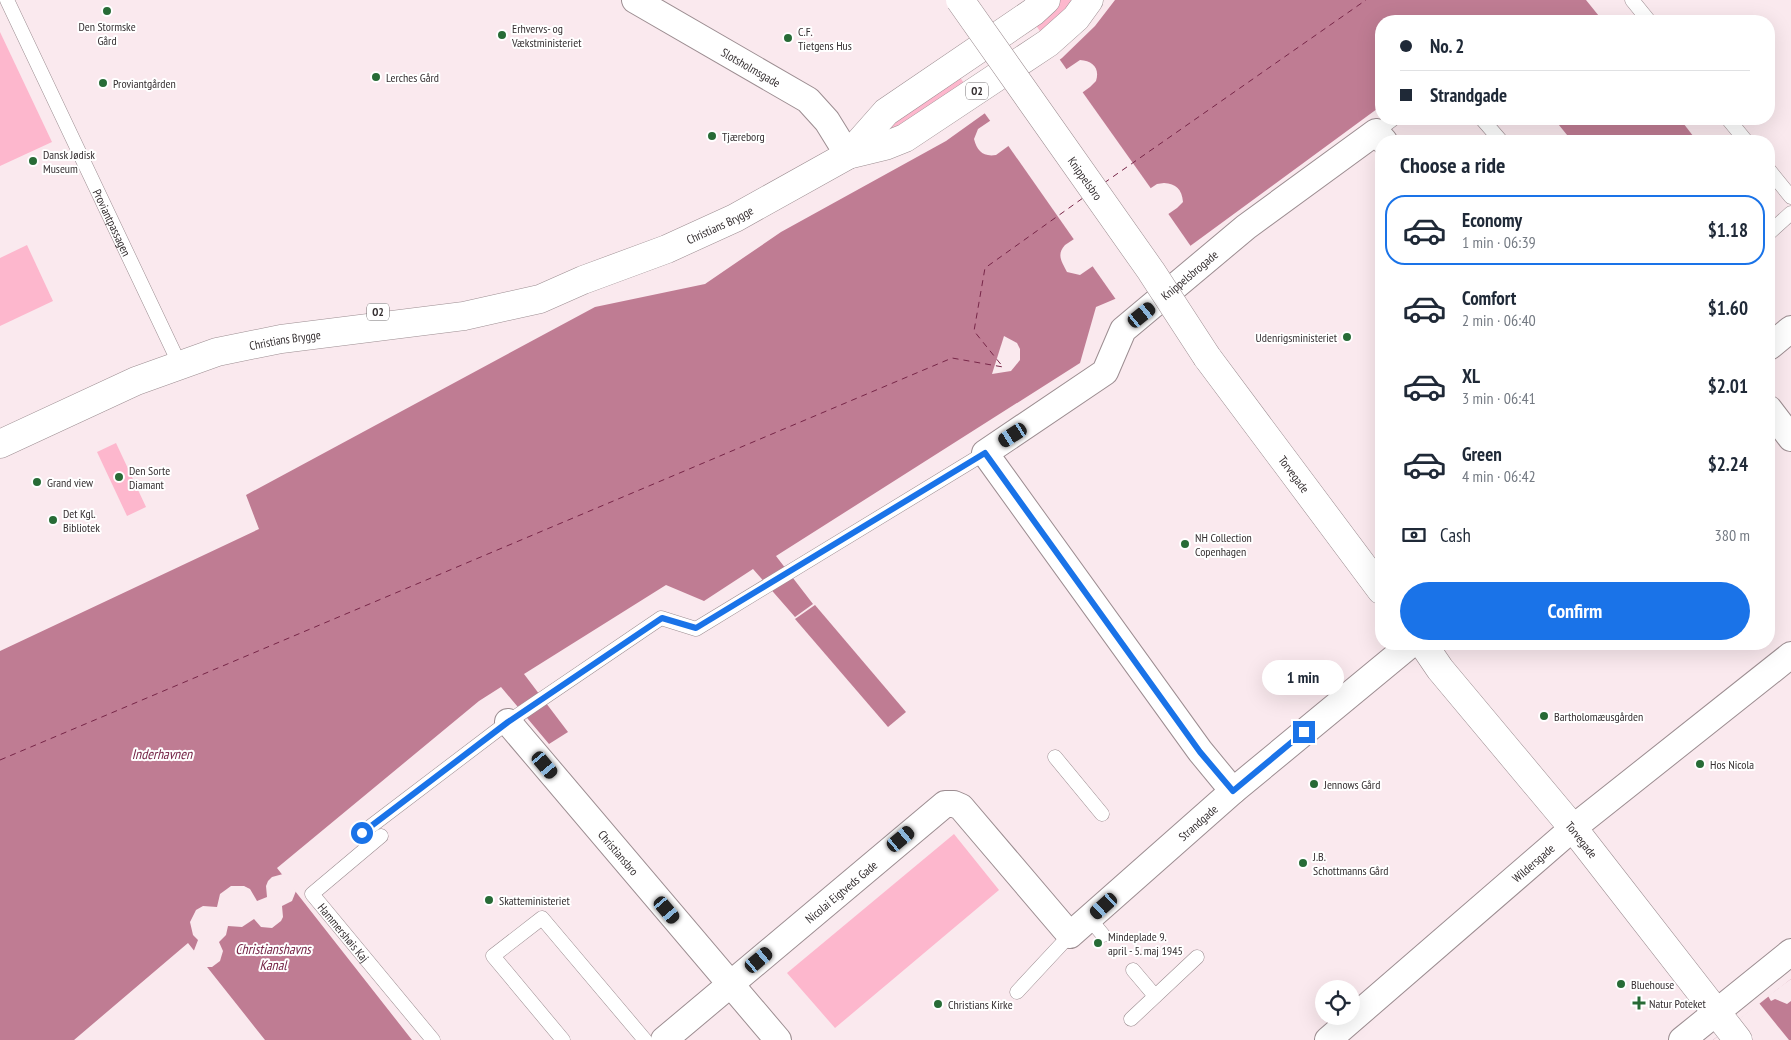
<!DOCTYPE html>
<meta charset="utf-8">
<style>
body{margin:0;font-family:"PT Sans Narrow",sans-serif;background:#f2f2f3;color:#1f2937;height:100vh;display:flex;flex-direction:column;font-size:19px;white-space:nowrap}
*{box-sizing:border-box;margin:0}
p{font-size:16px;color:#747a83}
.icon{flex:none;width:28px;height:28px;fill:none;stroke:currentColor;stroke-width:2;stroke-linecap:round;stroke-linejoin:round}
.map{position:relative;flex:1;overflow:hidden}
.details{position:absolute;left:1375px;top:135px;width:400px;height:515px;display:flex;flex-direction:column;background:#fff;border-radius:20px;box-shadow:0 5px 20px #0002}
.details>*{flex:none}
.guide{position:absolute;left:1375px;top:15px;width:400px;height:110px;border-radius:20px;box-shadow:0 5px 20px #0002;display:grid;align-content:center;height:110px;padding:0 25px;background:#fff}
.buttons{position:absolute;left:1315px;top:980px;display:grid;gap:10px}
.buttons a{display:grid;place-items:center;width:45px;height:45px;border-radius:50%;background:#fff;box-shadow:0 5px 20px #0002;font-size:25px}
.end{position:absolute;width:22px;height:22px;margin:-11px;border:6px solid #1a73e8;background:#fff;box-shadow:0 0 0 2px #fff}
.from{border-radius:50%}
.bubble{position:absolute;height:35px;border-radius:18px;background:#fff;box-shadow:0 5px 20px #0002;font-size:16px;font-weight:600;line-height:35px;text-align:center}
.car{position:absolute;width:15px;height:30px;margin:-15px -8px;border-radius:6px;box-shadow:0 0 4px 1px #0007;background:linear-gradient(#222 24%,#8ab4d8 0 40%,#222 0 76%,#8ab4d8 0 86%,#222 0)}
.guide b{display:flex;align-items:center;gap:18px;height:48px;font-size:19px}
.guide b+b{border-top:1px solid #e0e1e3}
.guide i{width:12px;height:12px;background:#1f2937}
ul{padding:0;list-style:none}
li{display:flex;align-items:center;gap:15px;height:70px;margin:0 10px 8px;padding:0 15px;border:2px solid transparent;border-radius:20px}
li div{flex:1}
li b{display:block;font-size:19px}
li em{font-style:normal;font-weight:600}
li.selected{border-color:#1a73e8}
li>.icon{width:45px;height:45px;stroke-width:1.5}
h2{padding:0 25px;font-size:22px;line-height:60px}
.pay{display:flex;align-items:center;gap:12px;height:55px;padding:0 25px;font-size:19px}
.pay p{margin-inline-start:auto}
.cta{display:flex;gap:10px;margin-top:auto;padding:10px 25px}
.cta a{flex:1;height:58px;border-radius:30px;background:#1a73e8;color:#fff;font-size:20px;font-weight:600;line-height:58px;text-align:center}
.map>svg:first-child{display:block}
.green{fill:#fdb7cd}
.water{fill:#bf7c93;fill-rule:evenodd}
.pier{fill:#fae9ee}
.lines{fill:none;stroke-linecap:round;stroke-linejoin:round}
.ferry{stroke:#772648;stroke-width:1;stroke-dasharray:6 5;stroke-linecap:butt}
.lane-casing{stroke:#9c8d91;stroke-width:15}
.street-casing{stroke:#9c8d91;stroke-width:28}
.secondary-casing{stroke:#9c8d91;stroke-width:29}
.primary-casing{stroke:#9c8d91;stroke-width:29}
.lane{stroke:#fff;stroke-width:14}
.street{stroke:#fff;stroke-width:26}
.secondary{stroke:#fff;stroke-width:28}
.primary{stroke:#fff;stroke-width:28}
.secondary-bridge-casing{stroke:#9c8d91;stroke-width:29;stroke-linecap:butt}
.secondary-bridge{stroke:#fff;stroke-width:28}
.route{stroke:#1a73e8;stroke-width:6}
.poi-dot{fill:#276b36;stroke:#fff;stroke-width:2}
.labels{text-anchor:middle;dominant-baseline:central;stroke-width:4;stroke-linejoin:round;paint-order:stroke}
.shield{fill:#fff;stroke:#726e70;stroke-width:1}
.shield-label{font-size:11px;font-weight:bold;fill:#363032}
.poi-label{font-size:12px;fill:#363032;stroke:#fff;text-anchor:start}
.street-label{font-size:12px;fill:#363032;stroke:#fff}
.water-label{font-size:14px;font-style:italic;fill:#772648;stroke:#fff}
</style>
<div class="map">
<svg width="1791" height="1040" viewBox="0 0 1791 1040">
<rect width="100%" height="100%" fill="#fae9ee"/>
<!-- green -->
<g class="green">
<path d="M 1057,0 L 1081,0 L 1044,37 L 1033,21 Z"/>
<path d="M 0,32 L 52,142 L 0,166 Z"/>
<path d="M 958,74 L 967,88 L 888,139 L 881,130 Z"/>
<path d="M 27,245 L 53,301 L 0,326 L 0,258 Z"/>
<path d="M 116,443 L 146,507 L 127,516 L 97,452 Z"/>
<path d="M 954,834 L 999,890 L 835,1028 L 787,973 Z"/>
</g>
<!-- water -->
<g class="water">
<path d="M 1115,0 L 1586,0 L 1603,21 L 1381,21 L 1381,106 L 1122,296 L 1096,307 L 1080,363 L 776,556 L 813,604 L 795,617 L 753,569 L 704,601 L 666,585 L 524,674 L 568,732 L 549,744 L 501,687 L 479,701 L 277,868 L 412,1040 L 265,1040 L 188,943 L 74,1040 L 0,1040 L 0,651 L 259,529 L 246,495 L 595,307 L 705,284 L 781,232 L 946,141 L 1062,58 L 1095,26 ZM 1080,60 C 1093,61 1100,68 1096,81 L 1090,87 L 996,155 C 983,157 977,151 974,139 L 978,129 ZM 1164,183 C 1176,184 1182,189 1183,202 L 1177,208 L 1080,275 L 1067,272 C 1062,262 1056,255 1065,245 L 1157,184 Z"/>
<path d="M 1554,119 L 1680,119 L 1697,141 L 1572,141 Z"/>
<path d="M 815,605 L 906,712 L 888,727 L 795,619 Z"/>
<path d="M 1791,979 L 1791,1040 L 1713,1040 Z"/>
</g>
<!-- pier -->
<g class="pier">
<path d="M 1058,57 L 1067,70 L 991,122 L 983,111 Z"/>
<path d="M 1081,90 L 1152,190 L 1075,241 L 1007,144 Z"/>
<path d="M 1167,212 L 1192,248 L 1117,301 L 1091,264 Z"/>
<path d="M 1004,336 L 1017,343 L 1020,349 L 1020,360 L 1011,371 L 992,374 Z"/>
<path d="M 283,874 L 296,891 L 292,901 L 282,906 L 283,917 L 281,921 L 272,928 L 261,927 L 254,919 L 242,927 L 228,926 L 226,935 L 219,942 L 223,951 L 220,961 L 212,967 L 204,967 L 193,953 L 198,940 L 193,935 L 190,922 L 196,910 L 203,906 L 217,907 L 220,894 L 231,886 L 244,886 L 250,889 L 257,901 L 267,897 L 266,886 L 268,881 L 272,877 Z"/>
<path d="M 1791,979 L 1791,1001 L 1787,1004 L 1775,999 L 1771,1001 L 1768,996 Z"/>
<path d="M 1759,1003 L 1789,1040 L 1713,1040 Z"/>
</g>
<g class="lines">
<!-- ferry -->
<g class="ferry">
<path d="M 1104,183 L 1366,0"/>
<path d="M 0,760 L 952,358 L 1003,367 L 974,331 L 985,268 L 1083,198"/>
</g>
<defs>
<g id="lane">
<path id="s1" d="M 7,0 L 179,363"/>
<path d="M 1632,0 L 1649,21"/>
<path d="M 1482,119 L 1501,141"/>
<path d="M 1728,119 L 1746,141"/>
<path d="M 1376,132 L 1393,119"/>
<path d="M 1769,170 L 1791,197"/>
<path d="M 1769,233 L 1791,213"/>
<path d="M 1055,757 L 1102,814"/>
<path d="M 362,833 L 508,722 L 661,618 L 696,629 L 985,453"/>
<path id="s2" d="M 381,836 L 312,894 L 433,1040"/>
<path d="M 1089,918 L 1103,935"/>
<path d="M 1133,970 L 1155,996"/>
<path d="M 1017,992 L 1070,935"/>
<path d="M 1131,1019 L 1197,957"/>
<path d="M 563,1040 L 493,956 L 542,918 L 645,1040"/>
</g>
<g id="street">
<path id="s3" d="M 635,0 L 808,100 L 827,121 L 848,155"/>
<path d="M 1769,347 L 1791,329"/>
<path d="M 1769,409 L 1791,438"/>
<path id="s4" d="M 508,722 L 778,1040"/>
<path id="s5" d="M 1233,791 L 1200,751 L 985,453 L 1105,372 L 1123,330 L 1246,227 L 1376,132 L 1384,141"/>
<path id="s6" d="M 664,1040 L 945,804 L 954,804 L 961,807 L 1070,935 L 1233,791 L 1411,644"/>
<path id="s7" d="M 1328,1040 L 1573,828 L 1791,655"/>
<path d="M 1682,1040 L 1791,952"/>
</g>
<g id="secondary">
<path id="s8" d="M 1207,357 L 1381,590"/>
<path id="s9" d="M 1423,644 L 1440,669 L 1573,828 L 1738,1040"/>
</g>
<g id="primary">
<path d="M 848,155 L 886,112 L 1033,12 L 1046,0"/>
<path id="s10" d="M 0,444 L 136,381 L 217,352 L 281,339 L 464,316 L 540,299 L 583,280 L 667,249 L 735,218 L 848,155 L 885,146 L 905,138 L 1048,43 L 1076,18 L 1089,0"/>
</g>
</defs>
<!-- lane casing -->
<use href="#lane" class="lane-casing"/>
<!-- street casing -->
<use href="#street" class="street-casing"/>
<!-- secondary casing -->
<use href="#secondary" class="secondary-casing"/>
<!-- primary casing -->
<use href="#primary" class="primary-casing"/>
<!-- lane -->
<use href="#lane" class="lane"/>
<!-- street -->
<use href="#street" class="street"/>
<!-- secondary -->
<use href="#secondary" class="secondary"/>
<!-- primary -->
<use href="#primary" class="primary"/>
<defs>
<g id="secondary-bridge">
<path id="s11" d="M 960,0 L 1151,271 L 1207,357"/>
</g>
</defs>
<!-- secondary-bridge casing -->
<use href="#secondary-bridge" class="secondary-bridge-casing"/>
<!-- secondary-bridge -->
<use href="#secondary-bridge" class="secondary-bridge"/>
</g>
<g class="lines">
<!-- route -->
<path class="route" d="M 362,833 L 508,722 L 662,618 L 696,628 L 985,453 L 1200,752 L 1233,791 L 1304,732"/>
</g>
<!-- markers -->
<g class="poi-dot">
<circle cx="107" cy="11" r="5"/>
<circle cx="502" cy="35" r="5"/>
<circle cx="788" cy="38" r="5"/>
<circle cx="376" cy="77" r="5"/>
<circle cx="103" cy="83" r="5"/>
<circle cx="712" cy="136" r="5"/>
<circle cx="33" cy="161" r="5"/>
<circle cx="1347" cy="337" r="5"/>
<circle cx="119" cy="477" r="5"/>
<circle cx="37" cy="482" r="5"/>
<circle cx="53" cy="520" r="5"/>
<circle cx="1185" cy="544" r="5"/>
<circle cx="1544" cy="716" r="5"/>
<circle cx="1700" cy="764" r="5"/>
<circle cx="1314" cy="784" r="5"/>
<circle cx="1303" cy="863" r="5"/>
<circle cx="489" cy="900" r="5"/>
<circle cx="1098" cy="943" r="5"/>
<circle cx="1621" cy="984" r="5"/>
<path d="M1636.5 995.5h5v5h5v5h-5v5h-5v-5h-5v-5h5z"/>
<circle cx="938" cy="1004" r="5"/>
</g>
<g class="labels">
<!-- shield labels -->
<g class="shield">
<rect x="966" y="82.5" width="22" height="17" rx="4"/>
<rect x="367" y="303.5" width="22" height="17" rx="4"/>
</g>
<g class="shield-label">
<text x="977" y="91">O2</text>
<text x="378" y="312">O2</text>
</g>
<!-- poi labels -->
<g class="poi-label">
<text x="107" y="26" text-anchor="middle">Den Stormske<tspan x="107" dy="14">Gård</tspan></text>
<text x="512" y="28">Erhvervs- og<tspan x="512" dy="14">Vækstministeriet</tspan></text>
<text x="798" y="31">C.F.<tspan x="798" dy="14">Tietgens Hus</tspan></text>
<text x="386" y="77">Lerches Gård</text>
<text x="113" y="83">Proviantgården</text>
<text x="722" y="136">Tjæreborg</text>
<text x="43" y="154">Dansk Jødisk<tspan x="43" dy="14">Museum</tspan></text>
<text x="1337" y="337" text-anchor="end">Udenrigsministeriet</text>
<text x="129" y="470">Den Sorte<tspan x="129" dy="14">Diamant</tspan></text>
<text x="47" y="482">Grand view</text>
<text x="63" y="513">Det Kgl.<tspan x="63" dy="14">Bibliotek</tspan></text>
<text x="1195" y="537">NH Collection<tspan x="1195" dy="14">Copenhagen</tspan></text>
<text x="1554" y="716">Bartholomæusgården</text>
<text x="1710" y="764">Hos Nicola</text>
<text x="1324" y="784">Jennows Gård</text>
<text x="1313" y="856">J.B.<tspan x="1313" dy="14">Schottmanns Gård</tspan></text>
<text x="499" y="900">Skatteministeriet</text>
<text x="1108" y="936">Mindeplade 9.<tspan x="1108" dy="14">april - 5. maj 1945</tspan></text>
<text x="1631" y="984">Bluehouse</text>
<text x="1649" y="1003">Natur Poteket</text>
<text x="948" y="1004">Christians Kirke</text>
</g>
<!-- street labels -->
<g class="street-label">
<text stroke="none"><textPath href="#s3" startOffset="134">Slotsholmsgade</textPath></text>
<text stroke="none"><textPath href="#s11" startOffset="218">Knippelsbro</textPath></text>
<text stroke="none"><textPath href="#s1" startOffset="246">Proviantpassagen</textPath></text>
<text stroke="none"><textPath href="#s10" startOffset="758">Christians Brygge</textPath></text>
<text stroke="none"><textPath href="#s5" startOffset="696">Knippelsbrogade</textPath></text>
<text stroke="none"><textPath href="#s10" startOffset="305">Christians Brygge</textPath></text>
<text stroke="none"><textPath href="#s8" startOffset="146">Torvegade</textPath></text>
<text stroke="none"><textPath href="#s6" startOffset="722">Strandgade</textPath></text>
<text stroke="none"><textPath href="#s9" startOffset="252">Torvegade</textPath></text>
<text stroke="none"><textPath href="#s4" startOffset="171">Christiansbro</textPath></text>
<text stroke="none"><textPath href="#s7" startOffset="271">Wildersgade</textPath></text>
<text stroke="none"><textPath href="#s6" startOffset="231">Nicolai Eigtveds Gade</textPath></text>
<text stroke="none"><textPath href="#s2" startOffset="140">Hammershøis Kaj</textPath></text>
</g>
<!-- water labels -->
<g class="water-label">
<text x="162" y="754">Inderhavnen</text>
<text x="273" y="949">Christianshavns<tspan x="273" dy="16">Kanal</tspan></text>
</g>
</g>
</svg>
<div class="buttons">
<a><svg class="icon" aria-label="locate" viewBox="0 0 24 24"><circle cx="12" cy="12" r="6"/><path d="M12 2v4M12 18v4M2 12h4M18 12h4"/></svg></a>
</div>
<i class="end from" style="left:362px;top:833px"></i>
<i class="end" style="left:1304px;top:732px"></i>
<div class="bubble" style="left:1262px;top:660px;width:82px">1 min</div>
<i class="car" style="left:1142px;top:315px;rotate:51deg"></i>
<i class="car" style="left:1013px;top:435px;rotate:237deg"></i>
<i class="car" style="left:545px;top:765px;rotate:140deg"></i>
<i class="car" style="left:901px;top:839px;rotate:50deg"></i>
<i class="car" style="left:1104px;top:906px;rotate:228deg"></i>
<i class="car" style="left:667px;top:910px;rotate:140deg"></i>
<i class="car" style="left:759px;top:960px;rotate:50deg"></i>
<div class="guide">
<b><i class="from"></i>No. 2</b>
<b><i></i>Strandgade</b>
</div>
<section class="details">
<h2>Choose a ride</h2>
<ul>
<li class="selected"><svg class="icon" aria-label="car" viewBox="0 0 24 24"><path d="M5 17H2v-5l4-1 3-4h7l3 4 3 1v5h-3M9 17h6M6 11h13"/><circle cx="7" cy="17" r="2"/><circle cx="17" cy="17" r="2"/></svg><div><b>Economy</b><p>1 min · 06:39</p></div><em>$1.18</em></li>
<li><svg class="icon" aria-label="car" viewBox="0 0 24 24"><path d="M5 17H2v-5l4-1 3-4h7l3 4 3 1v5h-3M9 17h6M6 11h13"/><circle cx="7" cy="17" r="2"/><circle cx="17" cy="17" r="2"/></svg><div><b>Comfort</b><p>2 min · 06:40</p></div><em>$1.60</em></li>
<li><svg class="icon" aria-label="car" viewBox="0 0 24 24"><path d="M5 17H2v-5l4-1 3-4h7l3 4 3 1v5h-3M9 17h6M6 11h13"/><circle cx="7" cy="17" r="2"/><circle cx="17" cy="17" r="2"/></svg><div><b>XL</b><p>3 min · 06:41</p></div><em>$2.01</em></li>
<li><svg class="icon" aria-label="car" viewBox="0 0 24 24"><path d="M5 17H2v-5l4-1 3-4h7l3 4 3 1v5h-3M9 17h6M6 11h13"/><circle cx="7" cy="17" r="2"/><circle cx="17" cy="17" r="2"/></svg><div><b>Green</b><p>4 min · 06:42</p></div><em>$2.24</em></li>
</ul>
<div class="pay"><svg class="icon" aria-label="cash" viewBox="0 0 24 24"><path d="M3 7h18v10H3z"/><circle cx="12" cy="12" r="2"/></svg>Cash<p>380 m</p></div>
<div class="cta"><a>Confirm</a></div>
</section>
</div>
